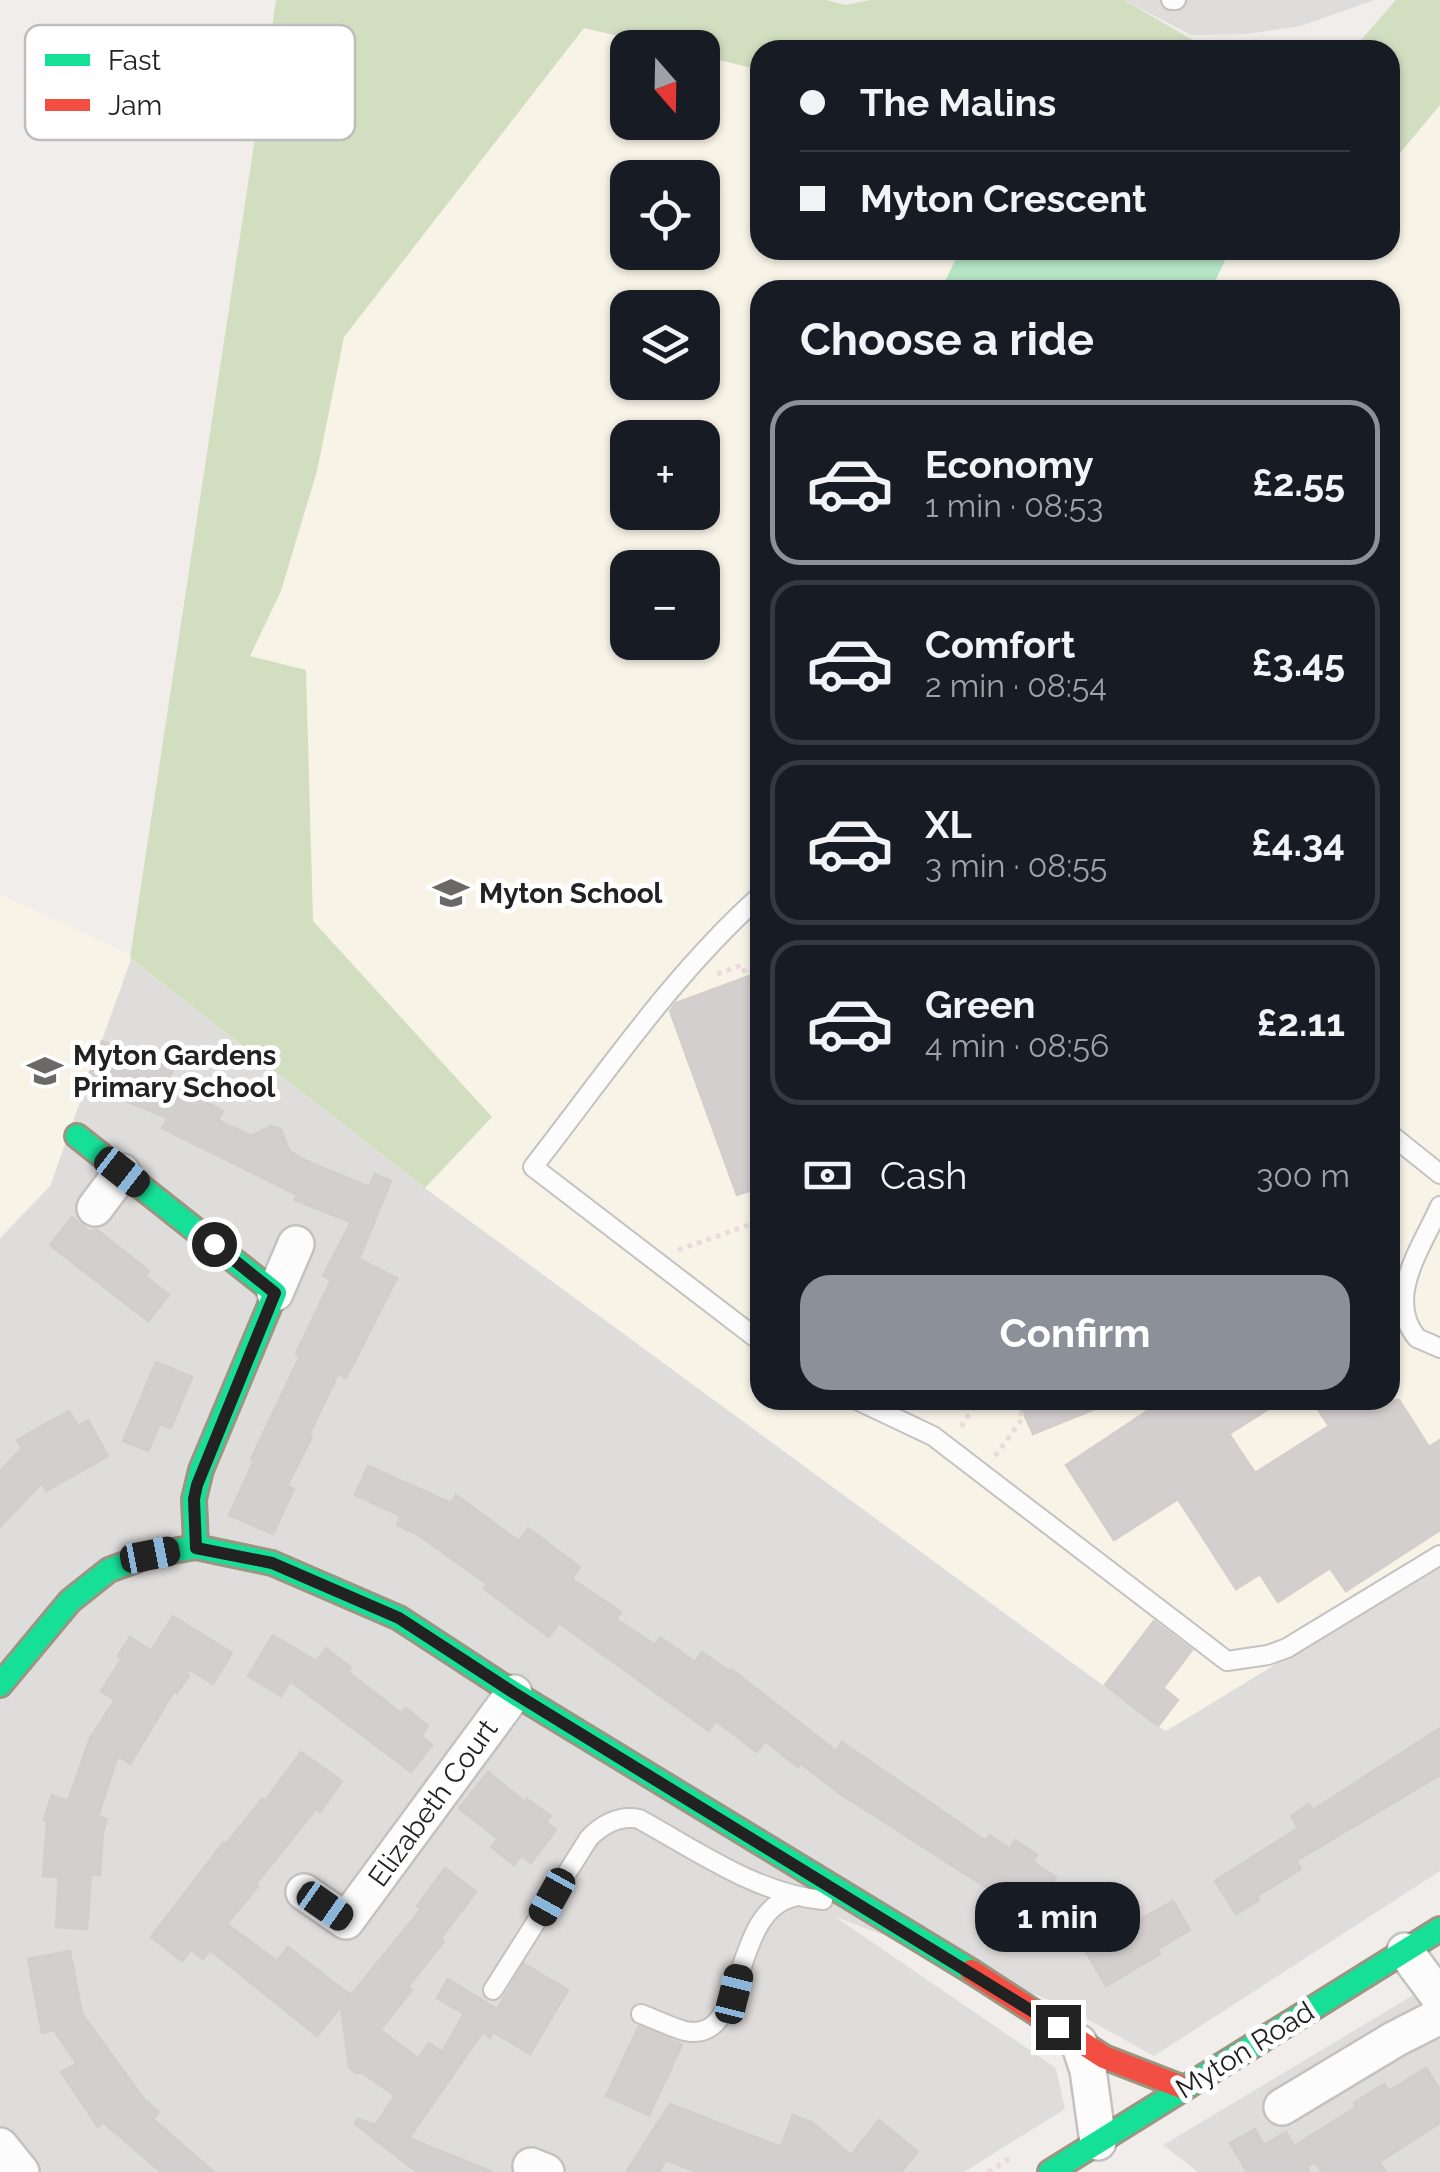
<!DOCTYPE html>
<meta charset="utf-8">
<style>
body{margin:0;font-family:Raleway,sans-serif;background:#20242c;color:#f1f3f6;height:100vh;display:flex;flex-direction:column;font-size:38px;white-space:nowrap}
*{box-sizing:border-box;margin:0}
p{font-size:32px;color:#9ea1a6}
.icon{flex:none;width:55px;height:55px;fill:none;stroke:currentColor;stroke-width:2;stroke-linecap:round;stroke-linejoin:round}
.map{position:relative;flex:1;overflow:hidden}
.side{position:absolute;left:750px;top:280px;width:650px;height:1130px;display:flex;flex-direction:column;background:#171b24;border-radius:30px;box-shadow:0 2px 8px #0004}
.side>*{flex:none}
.guide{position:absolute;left:750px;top:40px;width:650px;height:220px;border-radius:30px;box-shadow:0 2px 8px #0004;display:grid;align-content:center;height:220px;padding:0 50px;background:#171b24}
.needle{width:65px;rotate:160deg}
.controls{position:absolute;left:610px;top:30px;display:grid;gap:20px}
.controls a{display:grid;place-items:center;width:110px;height:110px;border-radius:20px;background:#171b24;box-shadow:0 2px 8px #0004;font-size:50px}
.end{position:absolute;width:45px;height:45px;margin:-22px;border:12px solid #222;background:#fff;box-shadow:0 0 0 5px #fff}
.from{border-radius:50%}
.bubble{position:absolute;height:70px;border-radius:30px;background:#171b24;box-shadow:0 2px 8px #0004;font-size:32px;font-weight:700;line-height:70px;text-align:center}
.car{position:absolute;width:30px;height:60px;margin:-30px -15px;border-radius:12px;box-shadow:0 0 8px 2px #0007;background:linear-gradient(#222 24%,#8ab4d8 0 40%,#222 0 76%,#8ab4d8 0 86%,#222 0)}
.guide b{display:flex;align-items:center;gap:35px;height:95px;font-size:38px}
.guide b+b{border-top:2px solid #363941}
.guide i{width:25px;height:25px;background:#f1f3f6}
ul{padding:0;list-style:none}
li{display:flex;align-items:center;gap:30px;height:165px;margin:0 20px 15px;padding:0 30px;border:5px solid #363941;border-radius:30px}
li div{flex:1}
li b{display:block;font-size:38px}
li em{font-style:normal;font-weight:700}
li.current{border-color:#8c9099}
li>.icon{width:90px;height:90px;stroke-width:1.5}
h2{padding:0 50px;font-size:45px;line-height:120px}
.pay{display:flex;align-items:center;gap:25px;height:110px;padding:0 50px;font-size:38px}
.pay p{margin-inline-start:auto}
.action{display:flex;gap:20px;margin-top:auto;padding:20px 50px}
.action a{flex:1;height:115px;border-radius:30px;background:#8c9099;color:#fff;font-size:40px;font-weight:700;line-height:115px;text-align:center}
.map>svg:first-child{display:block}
.residential{fill:#dfdddc}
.education{fill:#f8f3e7;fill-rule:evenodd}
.religious{fill:#dedddc}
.forest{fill:#d2dec0}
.pitch{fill:#b6e6c6}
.building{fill:#d3cfce;stroke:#d3cecc;stroke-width:2.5}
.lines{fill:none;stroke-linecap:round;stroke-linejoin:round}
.lane-casing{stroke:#c3c2c1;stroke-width:22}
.street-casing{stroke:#c3c2c1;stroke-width:40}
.fast-casing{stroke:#9b9681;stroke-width:28}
.jam-casing{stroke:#9b9681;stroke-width:28}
.path{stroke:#ecdbdd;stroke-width:5;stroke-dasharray:5 5;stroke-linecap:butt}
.lane{stroke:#fdfcfc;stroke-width:18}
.street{stroke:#fdfcfc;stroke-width:35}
.fast{stroke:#16e098;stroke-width:22}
.jam{stroke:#f24e42;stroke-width:22}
.route{stroke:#222;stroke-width:12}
.labels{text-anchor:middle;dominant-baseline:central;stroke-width:10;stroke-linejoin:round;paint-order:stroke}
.poi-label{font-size:28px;font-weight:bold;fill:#222;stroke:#fff;text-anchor:start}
.street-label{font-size:28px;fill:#222;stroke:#fff}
.key{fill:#fff;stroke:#bdbdbd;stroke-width:2.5}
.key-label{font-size:28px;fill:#222}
</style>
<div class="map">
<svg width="1440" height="2172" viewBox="0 0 1440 2172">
<rect width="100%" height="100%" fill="#f0edeb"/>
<!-- residential -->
<g class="residential">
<path d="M 130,958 L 425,1188 L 1165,1731 L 1440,1564 L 1440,1871 L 1154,2056 L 1062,2005 L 834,1916 L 1056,2068 L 1065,2109 L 964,2172 L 0,2172 L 0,1239 L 50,1186 Z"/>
<path d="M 1440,1979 L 1440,2172 L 1198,2172 L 1163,2145 Z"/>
</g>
<!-- education -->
<path class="education" d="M 276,0 L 658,0 L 760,50 L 760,250 L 1390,250 L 1390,165 L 1440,105 L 1440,1564 L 1166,1731 L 425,1188 L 131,959 L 50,1186 L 0,1236 L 0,894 L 131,955 ZM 628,48 L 702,48 L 702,122 L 628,122 ZM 628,178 L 702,178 L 702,252 L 628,252 ZM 760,290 L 1390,290 L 1390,1400 L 760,1400 ZM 628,308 L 702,308 L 702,382 L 628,382 ZM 628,438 L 702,438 L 702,512 L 628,512 ZM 628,568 L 702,568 L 702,642 L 628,642 Z"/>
<!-- religious -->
<path class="religious" d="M 1124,0 L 1374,0 L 1301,26 L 1246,34 L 1191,35 Z"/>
<!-- forest -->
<g class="forest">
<path d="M 276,0 L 826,0 L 845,5 L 870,0 L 1124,0 L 1210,50 L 760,50 L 760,70 L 703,56 L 702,48 L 666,47 L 584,28 L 344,337 L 317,471 L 281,591 L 250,656 L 306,670 L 313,921 L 492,1117 L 425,1188 L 130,958 Z"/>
<path d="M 1396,0 L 1440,0 L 1440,105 L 1390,165 L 1390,50 L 1319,50 L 1354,48 Z"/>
</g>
<!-- pitch -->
<path class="pitch" d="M 960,250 L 1230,250 L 1211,290 L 941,290 Z"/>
<!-- building -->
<g class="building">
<path d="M 760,972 L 760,1187 L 737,1195 L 670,1011 L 676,1003 Z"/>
<path d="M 102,1041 L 173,1069 L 168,1082 L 223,1111 L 218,1120 L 251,1136 L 271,1126 L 281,1129 L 289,1150 L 302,1159 L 369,1187 L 375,1174 L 391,1181 L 359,1259 L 397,1278 L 346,1378 L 338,1374 L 309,1435 L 312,1437 L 287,1486 L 294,1489 L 273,1534 L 229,1515 L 254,1461 L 251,1459 L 300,1356 L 296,1354 L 331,1280 L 323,1276 L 351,1222 L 295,1200 L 297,1195 L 162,1128 L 168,1118 L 85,1085 Z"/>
<path d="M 72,1217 L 90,1232 L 96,1229 L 149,1271 L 145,1276 L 169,1295 L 148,1321 L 50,1245 Z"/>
<path d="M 156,1362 L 192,1377 L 171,1428 L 160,1424 L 148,1451 L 123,1441 Z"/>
<path d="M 1018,1400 L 1115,1400 L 1115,1401 L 1033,1434 Z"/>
<path d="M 1164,1400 L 1282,1400 L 1229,1434 L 1255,1473 L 1329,1426 L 1312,1400 L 1399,1400 L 1429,1447 L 1440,1440 L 1440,1530 L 1346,1591 L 1330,1568 L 1278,1602 L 1260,1574 L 1236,1589 L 1178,1499 L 1114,1540 L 1066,1465 Z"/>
<path d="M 69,1411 L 78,1426 L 88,1420 L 108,1456 L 46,1491 L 42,1483 L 0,1527 L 0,1471 L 22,1448 L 17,1440 Z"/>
<path d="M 368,1466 L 451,1503 L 456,1495 L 519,1541 L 528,1528 L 580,1567 L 572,1579 L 621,1612 L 616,1619 L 655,1645 L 660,1637 L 695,1662 L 702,1652 L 729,1671 L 731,1669 L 836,1751 L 842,1742 L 986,1841 L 990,1835 L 1010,1849 L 1015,1840 L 1037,1855 L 1033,1862 L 1056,1877 L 1024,1927 L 1002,1913 L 1009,1902 L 839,1793 L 800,1763 L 798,1767 L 765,1741 L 757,1752 L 716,1721 L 709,1731 L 559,1623 L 549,1637 L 484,1589 L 487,1584 L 417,1534 L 397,1525 L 401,1516 L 355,1495 Z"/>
<path d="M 173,1616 L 232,1653 L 213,1684 L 188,1669 L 186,1673 L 189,1675 L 177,1693 L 174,1691 L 130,1764 L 118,1756 L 98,1816 L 107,1819 L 103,1832 L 100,1875 L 91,1875 L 87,1929 L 56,1927 L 59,1877 L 43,1876 L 47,1821 L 44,1820 L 52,1795 L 68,1801 L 90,1738 L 115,1700 L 101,1691 L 122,1659 L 118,1656 L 130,1637 L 151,1651 Z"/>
<path d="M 1154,1621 L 1192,1650 L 1163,1688 L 1178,1700 L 1158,1726 L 1105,1685 Z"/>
<path d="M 273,1635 L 316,1661 L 326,1648 L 351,1668 L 348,1672 L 401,1713 L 406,1708 L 428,1726 L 421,1736 L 432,1745 L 411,1772 L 290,1681 L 281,1696 L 248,1676 Z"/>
<path d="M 1440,1728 L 1440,1775 L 1296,1861 L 1301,1869 L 1257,1896 L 1259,1900 L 1236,1914 L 1215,1881 L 1298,1828 L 1291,1816 L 1309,1804 L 1313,1810 Z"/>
<path d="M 301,1752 L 342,1781 L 320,1812 L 316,1809 L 255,1885 L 258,1886 L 227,1924 L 277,1961 L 288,1947 L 350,1995 L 317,2036 L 210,1950 L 203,1959 L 191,1950 L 182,1961 L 151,1937 L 224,1842 L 226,1844 L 262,1799 L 265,1801 Z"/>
<path d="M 488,1772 L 525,1802 L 527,1799 L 551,1816 L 546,1822 L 556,1830 L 531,1863 L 521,1855 L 514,1865 L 491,1847 L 498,1839 L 459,1808 Z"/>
<path d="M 445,1868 L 476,1892 L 441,1938 L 444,1941 L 408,1987 L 412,1990 L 380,2030 L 418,2058 L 429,2043 L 442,2052 L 464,2014 L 437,1998 L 448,1979 L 497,2009 L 524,1964 L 568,1990 L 530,2054 L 493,2032 L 490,2038 L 482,2033 L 409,2138 L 492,2172 L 417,2172 L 355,2124 L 358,2119 L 375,2125 L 395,2096 L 363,2073 L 356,2073 L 349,2067 L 341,2007 L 421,1909 L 417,1906 Z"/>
<path d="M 1173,1901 L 1190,1930 L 1158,1949 L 1160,1954 L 1106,1986 L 1085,1950 Z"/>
<path d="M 70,1951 L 82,2014 L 144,2099 L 159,2112 L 153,2119 L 214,2172 L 161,2172 L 103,2122 L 98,2127 L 61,2072 L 77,2064 L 54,2030 L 42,2033 L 28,1959 Z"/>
<path d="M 639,2026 L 682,2045 L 649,2115 L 606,2096 Z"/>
<path d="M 1426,2068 L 1440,2090 L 1440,2123 L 1379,2162 L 1386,2172 L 1322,2172 L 1315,2162 L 1307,2167 L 1310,2172 L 1247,2172 L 1230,2143 L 1255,2129 L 1264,2145 L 1286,2132 L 1294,2146 L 1356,2107 L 1354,2103 L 1384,2084 L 1389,2091 Z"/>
<path d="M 670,2104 L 781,2147 L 793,2115 L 813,2123 L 851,2155 L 879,2120 L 918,2152 L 901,2172 L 697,2172 L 666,2160 L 659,2172 L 626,2172 Z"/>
</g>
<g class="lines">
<defs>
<g id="lane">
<path d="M 1171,0 L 1176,0"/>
<path d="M 760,896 C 672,975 605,1075 533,1167 L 760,1341"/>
<path d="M 1390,1134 L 1440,1174"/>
<path d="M 1440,1206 C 1422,1247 1384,1298 1417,1338 L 1440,1348"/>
<path d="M 857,1400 L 933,1436 L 1227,1661 L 1268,1655 L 1287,1648 L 1440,1555"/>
<path d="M 493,1990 L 589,1838 C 603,1824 619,1815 639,1819 C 696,1850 757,1894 823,1900"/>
<path d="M 641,2014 C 655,2019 670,2027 685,2031 C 749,2045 729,1911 794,1897"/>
</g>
<g id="street">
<path d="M 95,1208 L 122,1172"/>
<path d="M 275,1293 L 296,1244"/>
<path d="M 304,1892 L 346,1921 L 514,1693"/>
<path d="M 1405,1951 L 1440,1998"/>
<path d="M 1079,2043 L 1088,2070 L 1098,2142"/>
<path d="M 1282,2107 L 1395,2039 L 1440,2016"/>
<path d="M 0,2146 L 21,2172"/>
<path d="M 531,2166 L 546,2172"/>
</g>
<g id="fast">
<path d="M 77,1136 L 275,1293 L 201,1470 L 194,1499 L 196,1547"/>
<path d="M 0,1685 L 70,1601 L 109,1570 L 150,1555 L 196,1547 L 272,1563 L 399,1618 L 514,1693 L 971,1971"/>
<path d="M 1050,2172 L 1440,1929"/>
</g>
<path id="jam" d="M 971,1971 L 1104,2057 L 1184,2088"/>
</defs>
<!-- lane casing -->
<use href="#lane" class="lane-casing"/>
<!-- street casing -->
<use href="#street" class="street-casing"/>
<!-- fast casing -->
<use href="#fast" class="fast-casing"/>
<!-- jam casing -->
<use href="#jam" class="jam-casing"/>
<!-- path -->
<g class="path">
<path d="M 717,974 L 742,965 L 745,973 L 760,968"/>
<path d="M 678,1250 L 760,1221"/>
<path d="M 961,1427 L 978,1400"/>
<path d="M 995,1456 L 1023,1418 L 1015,1400"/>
<path d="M 988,2172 L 1011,2158"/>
</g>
<!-- lane -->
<use href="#lane" class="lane"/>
<!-- street -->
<use href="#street" class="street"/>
<!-- fast -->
<use href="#fast" class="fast"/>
<!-- jam -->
<use href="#jam" class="jam"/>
</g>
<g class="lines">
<!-- route -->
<path class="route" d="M 214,1244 L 275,1293 L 197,1485 L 194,1499 L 196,1548 L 272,1563 L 399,1618 L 514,1693 L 1058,2027"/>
</g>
<!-- icons -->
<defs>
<symbol id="school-bare" viewBox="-9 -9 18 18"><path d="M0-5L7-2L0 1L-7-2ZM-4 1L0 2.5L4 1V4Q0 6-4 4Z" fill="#6a6968" stroke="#fff" stroke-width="2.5" paint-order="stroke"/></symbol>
</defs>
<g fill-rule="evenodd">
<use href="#school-bare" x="426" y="868" width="50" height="50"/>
<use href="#school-bare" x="20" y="1046" width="50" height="50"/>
</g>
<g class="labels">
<!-- poi labels -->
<g class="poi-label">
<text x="479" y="893">Myton School</text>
<text x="73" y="1055">Myton Gardens<tspan x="73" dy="32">Primary School</tspan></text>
</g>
<!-- street labels -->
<g class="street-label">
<text transform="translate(433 1803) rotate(-54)">Elizabeth Court</text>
<text transform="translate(1245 2050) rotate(-32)">Myton Road</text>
</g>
</g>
<!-- legend -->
<rect x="25" y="25" width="330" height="115" rx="15" class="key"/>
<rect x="45" y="54" width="45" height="12" fill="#16e098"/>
<rect x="45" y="99" width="45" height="12" fill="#f24e42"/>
<g class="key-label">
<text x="108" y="70">Fast</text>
<text x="108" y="115">Jam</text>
</g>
</svg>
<div class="controls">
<a><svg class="needle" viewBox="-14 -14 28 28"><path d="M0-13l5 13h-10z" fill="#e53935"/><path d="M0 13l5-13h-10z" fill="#9ea1a6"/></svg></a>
<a><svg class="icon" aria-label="locate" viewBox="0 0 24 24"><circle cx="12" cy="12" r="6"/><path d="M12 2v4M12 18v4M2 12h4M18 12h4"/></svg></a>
<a><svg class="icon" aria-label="layers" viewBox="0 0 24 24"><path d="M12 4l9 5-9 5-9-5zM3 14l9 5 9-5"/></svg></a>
<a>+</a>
<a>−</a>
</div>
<i class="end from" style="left:214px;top:1244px"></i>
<i class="end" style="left:1058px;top:2027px"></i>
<div class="bubble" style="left:975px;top:1882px;width:165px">1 min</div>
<i class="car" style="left:122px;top:1172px;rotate:128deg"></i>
<i class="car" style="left:150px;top:1555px;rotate:79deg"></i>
<i class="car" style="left:552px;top:1897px;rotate:209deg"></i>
<i class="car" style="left:325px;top:1906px;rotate:125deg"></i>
<i class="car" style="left:734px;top:1994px;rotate:14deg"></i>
<div class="guide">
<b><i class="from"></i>The Malins</b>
<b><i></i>Myton Crescent</b>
</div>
<section class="side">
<h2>Choose a ride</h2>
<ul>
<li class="current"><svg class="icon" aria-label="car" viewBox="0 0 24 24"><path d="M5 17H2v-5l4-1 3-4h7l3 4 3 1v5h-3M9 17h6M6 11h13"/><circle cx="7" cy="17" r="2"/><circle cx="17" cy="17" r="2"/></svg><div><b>Economy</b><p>1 min · 08:53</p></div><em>£2.55</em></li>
<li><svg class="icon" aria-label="car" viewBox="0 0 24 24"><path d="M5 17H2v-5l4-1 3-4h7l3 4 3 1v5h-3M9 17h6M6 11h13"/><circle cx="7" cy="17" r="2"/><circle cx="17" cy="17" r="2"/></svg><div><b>Comfort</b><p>2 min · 08:54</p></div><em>£3.45</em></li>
<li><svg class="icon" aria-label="car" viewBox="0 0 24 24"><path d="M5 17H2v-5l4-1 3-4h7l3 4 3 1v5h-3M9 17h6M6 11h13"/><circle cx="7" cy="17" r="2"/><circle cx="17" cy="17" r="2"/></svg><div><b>XL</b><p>3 min · 08:55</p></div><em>£4.34</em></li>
<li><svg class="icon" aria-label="car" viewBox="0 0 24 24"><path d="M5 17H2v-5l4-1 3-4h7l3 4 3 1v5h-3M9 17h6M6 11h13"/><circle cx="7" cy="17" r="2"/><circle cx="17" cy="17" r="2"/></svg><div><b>Green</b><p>4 min · 08:56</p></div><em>£2.11</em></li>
</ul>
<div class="pay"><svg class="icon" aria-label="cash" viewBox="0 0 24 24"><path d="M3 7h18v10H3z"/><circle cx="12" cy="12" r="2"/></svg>Cash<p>300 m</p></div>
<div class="action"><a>Confirm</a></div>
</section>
</div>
